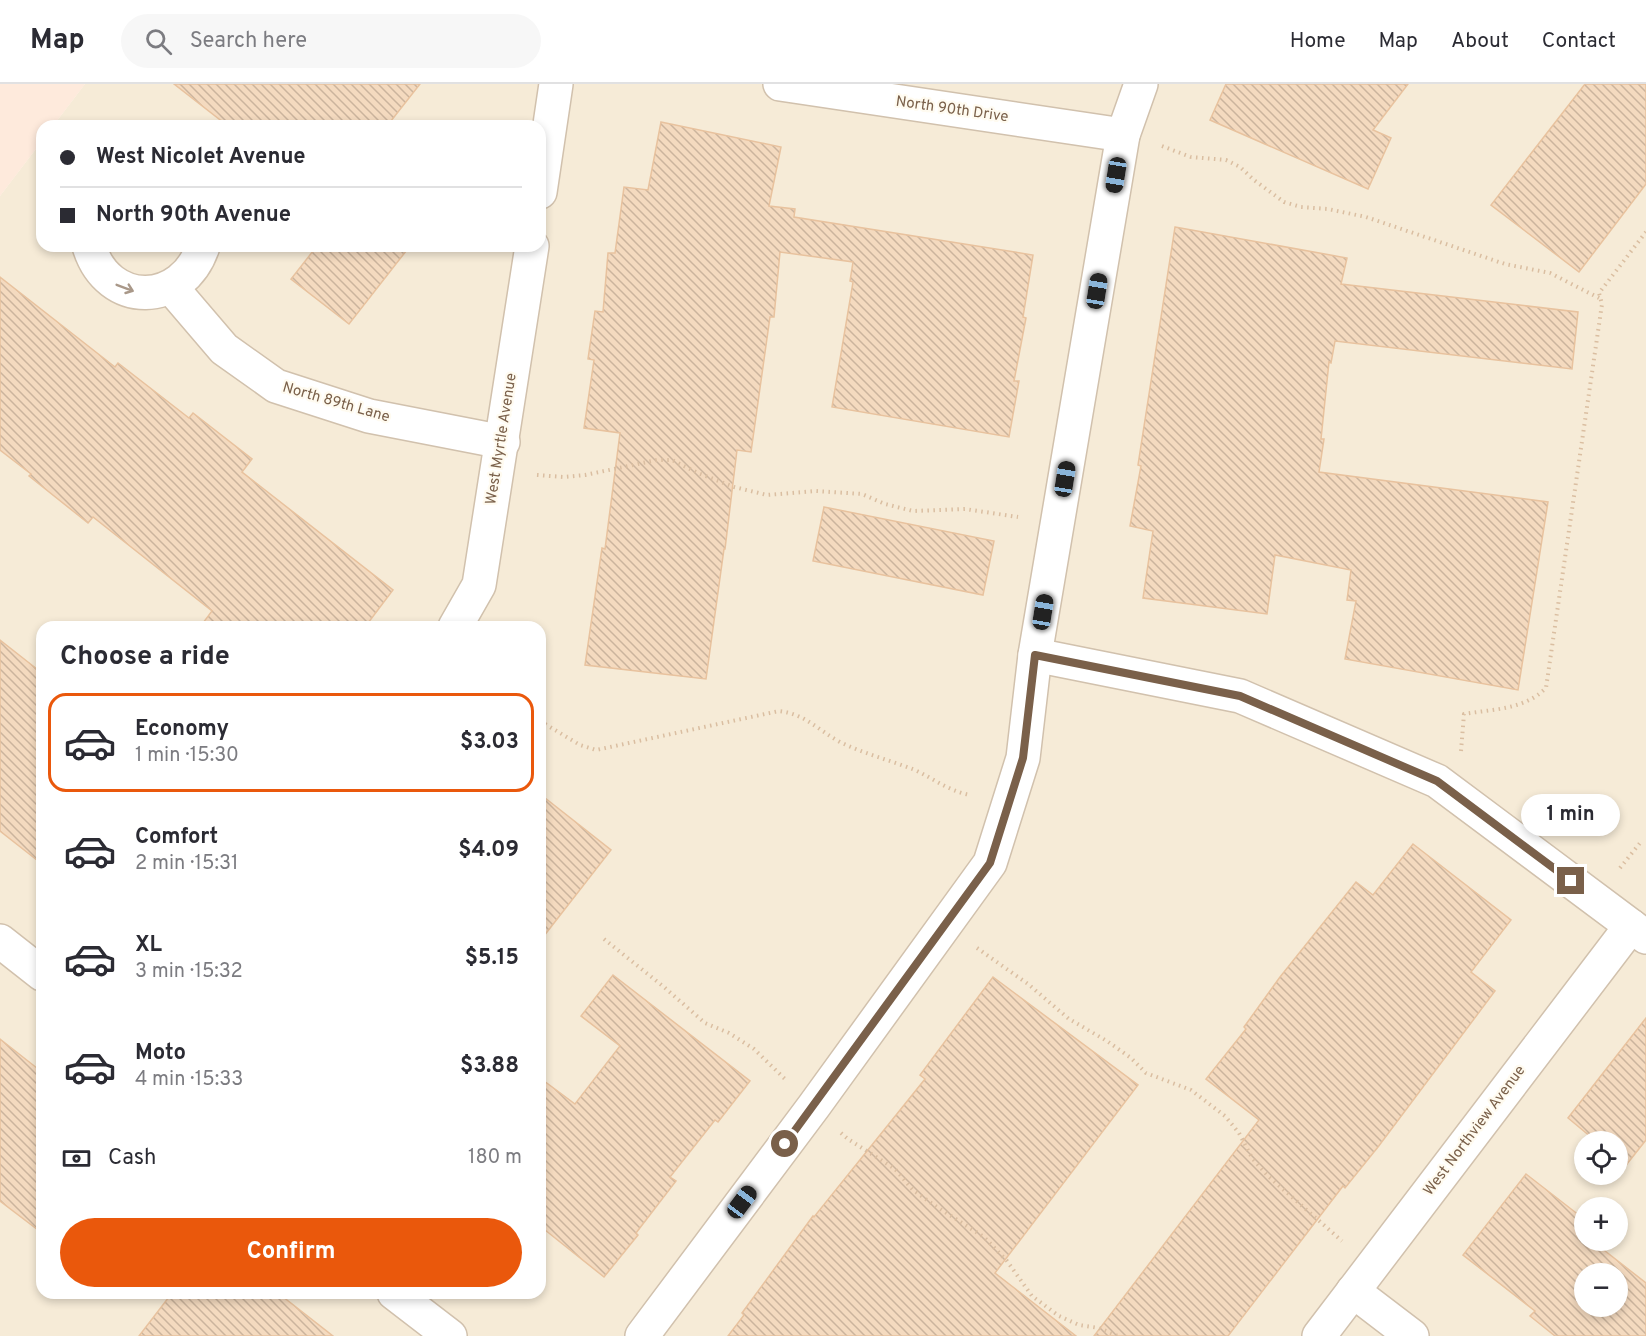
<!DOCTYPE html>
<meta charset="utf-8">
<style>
body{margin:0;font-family:Overpass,sans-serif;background:#f7f7f7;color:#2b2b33;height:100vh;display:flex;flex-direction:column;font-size:22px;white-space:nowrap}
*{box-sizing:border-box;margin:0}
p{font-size:20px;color:#7c7c81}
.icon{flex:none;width:33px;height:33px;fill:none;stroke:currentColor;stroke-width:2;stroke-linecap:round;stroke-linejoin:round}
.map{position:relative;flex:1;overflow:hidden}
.side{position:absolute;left:36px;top:537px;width:510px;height:678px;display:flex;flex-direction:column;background:#fff;border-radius:18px;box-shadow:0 3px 9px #0003}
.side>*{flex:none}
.banner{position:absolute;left:36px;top:36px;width:510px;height:132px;border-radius:18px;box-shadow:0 3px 9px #0003;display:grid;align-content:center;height:132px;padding:0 24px;background:#fff}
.buttons{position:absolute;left:1574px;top:1047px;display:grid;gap:12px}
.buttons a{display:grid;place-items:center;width:54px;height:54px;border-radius:50%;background:#fff;box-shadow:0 3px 9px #0003;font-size:30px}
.end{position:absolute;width:27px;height:27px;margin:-14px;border:8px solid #7a604a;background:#fff;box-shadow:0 0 0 3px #fff}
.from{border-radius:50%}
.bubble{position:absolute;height:42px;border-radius:21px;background:#fff;box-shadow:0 3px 9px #0003;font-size:20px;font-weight:700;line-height:42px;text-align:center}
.car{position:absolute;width:18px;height:36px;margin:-18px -9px;border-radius:8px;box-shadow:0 0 4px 2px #0007;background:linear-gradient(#222 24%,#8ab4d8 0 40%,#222 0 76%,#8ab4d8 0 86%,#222 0)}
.banner b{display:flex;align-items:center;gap:21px;height:57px;font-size:22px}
.banner b+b{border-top:2px solid #e1e1e2}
.banner i{width:15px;height:15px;background:#2b2b33}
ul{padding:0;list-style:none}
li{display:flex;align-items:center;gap:18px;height:99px;margin:0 12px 9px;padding:0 12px;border:3px solid transparent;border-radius:18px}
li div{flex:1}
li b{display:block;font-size:22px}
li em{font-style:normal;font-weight:700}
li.active{border-color:#ea580c}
li>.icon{width:54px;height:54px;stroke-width:1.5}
h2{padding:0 24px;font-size:27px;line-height:72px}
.pay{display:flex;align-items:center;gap:15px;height:66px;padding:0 24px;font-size:22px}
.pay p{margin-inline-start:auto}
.action{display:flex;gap:12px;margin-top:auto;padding:12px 24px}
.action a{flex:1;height:69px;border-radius:36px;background:#ea580c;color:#fff;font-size:24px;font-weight:700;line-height:69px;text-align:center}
header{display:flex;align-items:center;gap:36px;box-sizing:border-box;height:84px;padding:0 30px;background:#fff;border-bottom:2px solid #e1e1e2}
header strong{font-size:28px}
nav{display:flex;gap:33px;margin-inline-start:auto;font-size:21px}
.search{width:420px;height:54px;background:#f7f7f7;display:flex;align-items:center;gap:15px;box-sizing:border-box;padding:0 21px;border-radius:33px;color:#7c7c81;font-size:22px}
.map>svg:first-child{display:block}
.residential{fill:#f6ebd7;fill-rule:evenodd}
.commercial{fill:#feeadc}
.building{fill:url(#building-back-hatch);stroke:#e8c29e;stroke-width:1.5;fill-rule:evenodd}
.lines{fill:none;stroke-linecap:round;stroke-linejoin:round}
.minor-casing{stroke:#d1c1ad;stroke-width:36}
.path{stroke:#dabea1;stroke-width:4;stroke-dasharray:1.5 4.5;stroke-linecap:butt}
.minor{stroke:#fff;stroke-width:33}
.oneway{stroke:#a99889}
.route{stroke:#7a604a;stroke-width:8}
.labels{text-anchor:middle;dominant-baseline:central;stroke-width:4.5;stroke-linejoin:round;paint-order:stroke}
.street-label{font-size:15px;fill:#7a604a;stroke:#fffbf0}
</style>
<header>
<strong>Map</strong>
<div class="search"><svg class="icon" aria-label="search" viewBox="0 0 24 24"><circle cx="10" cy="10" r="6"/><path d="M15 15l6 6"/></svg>Search here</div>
<nav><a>Home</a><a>Map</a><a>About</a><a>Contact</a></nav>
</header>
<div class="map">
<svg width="1646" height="1252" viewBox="0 0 1646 1252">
<defs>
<pattern id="building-back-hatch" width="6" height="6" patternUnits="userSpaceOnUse" patternTransform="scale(1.5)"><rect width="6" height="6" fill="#f4dabf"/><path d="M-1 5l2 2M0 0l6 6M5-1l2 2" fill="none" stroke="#cbb49d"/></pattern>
</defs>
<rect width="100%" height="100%" fill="#fdf8e9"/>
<!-- residential -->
<path class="residential" d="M 85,0 L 1646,0 L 1646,1252 L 0,1252 L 0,112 L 42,57 L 42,162 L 540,162 L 540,42 L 53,42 ZM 42,543 L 540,543 L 540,1209 L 42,1209 ZM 1584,1058 L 1617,1058 L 1617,1090 L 1584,1090 ZM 1584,1124 L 1617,1124 L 1617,1156 L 1584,1156 ZM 1584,1190 L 1617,1190 L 1617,1222 L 1584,1222 Z"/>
<!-- commercial -->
<path class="commercial" d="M 0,0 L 85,0 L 53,42 L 42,42 L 42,57 L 0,112 Z"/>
<!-- building -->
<g class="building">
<path d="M 174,0 L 420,0 L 387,42 L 228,42 Z"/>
<path d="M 1226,0 L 1408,0 L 1373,46 L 1391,54 L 1368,105 L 1210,36 Z"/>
<path d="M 1585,0 L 1646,0 L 1646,100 L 1579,188 L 1491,121 Z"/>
<path d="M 661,38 L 781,63 L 769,122 L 795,125 L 794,133 L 1033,171 L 1023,233 L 1026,234 L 1014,297 L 1019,297 L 1009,353 L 832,323 L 853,198 L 850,197 L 853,178 L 780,168 L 774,233 L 770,233 L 751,368 L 737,366 L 725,465 L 724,465 L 706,595 L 585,581 L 602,464 L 605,465 L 620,349 L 584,344 L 594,276 L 588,275 L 595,227 L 603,228 L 608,169 L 615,169 L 624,103 L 648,106 Z"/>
<path d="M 1175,143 L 1347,174 L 1341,200 L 1578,228 L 1572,285 L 1335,257 L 1331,279 L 1329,278 L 1321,355 L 1324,355 L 1319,388 L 1548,418 L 1518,606 L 1345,575 L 1356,517 L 1347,516 L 1351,486 L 1275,471 L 1267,530 L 1143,514 L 1153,447 L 1130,442 L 1141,382 L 1138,381 Z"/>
<path d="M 317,162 L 410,162 L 349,240 L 291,195 Z"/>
<path d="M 0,193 L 115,283 L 118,279 L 189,334 L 193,329 L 252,375 L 242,388 L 393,506 L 365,543 L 200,543 L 212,527 L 93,433 L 88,439 L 29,392 L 31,390 L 0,366 Z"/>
<path d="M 824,423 L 994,457 L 983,511 L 813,477 Z"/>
<path d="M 0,556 L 42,589 L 42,780 L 0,747 Z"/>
<path d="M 540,710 L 611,766 L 540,857 Z"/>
<path d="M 1413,760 L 1511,836 L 1471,888 L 1495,907 L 1378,1063 L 1345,1104 L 1343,1102 L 1228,1252 L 1094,1252 L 1259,1036 L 1206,995 L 1246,945 L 1244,943 L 1280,893 L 1356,798 L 1373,811 Z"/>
<path d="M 613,891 L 750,997 L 718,1038 L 715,1036 L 670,1093 L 676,1097 L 636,1149 L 638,1151 L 604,1193 L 540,1142 L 540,994 L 575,1020 L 620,962 L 581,932 Z"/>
<path d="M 993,893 L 1138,1001 L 995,1189 L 1076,1252 L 728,1252 L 744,1231 L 742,1229 L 813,1132 L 814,1133 L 925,995 L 920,991 Z"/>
<path d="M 1646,934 L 1646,1056 L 1627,1080 L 1617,1073 L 1617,1058 L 1597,1058 L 1568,1034 Z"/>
<path d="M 0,955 L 42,988 L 42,1149 L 0,1117 Z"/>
<path d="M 1526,1090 L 1584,1135 L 1584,1156 L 1591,1156 L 1646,1199 L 1646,1252 L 1555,1252 L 1530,1232 L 1535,1227 L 1463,1171 ZM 1584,1190 L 1617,1190 L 1617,1222 L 1584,1222 Z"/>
<path d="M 172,1209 L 278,1209 L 333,1252 L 139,1252 Z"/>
</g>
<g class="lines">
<defs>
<g id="minor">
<path d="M 780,0 L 1123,51"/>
<path d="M 540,108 L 556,0"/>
<path d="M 89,162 C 108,225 183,223 203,162"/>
<path d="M 171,203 L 224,265 L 276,302 L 369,332 L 503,358"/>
<path d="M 455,543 L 479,501 L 532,162"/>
<path d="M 1035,571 L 1240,612 L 1437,697 L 1646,853"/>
<path d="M 0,857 L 42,890"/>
<path d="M 1353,1207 L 1412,1252"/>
<path d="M 394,1209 L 450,1252"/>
<path d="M 642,1252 L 814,1022 L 990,779 L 1023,674 L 1035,571 L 1123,51 L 1141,0"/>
<path d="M 1319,1252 L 1631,842"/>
</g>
</defs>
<!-- minor casing -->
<use href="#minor" class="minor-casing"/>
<!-- path -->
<g class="path">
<path d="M 1162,62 L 1191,73 L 1226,76 L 1240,83 L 1254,96 L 1284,118 L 1301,123 L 1328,125 L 1366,133 L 1505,180 L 1550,189 L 1599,214"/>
<path d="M 537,391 L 564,393 L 585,391 L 657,376 L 672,376 L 698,389 L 734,403 L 767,411 L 816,407 L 862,410 L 885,420 L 913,427 L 965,425 L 1018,433"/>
<path d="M 540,637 L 580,661 L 596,666 L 779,627 C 805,630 818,646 840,658 C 864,670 890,676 915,686 C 934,695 949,707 970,711"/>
<path d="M 1461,667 L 1464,630 C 1493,625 1524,626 1546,604 L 1602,220 L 1599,209 L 1646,148"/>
<path d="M 1620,784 L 1640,759"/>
<path d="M 604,855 L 664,903 L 705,939 L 729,949 L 754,965 L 786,996"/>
<path d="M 977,864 L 1028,900 L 1069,935 L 1107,957 L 1131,974 L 1146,989 L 1191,1006 L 1225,1032 L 1239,1049 L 1252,1074 L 1268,1092 L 1342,1157"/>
<path d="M 841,1049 L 848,1055 L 895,1085 L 913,1106 L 934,1121 L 984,1153 L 1007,1177 L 1032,1212 L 1059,1232 L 1079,1241 L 1099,1244 L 1118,1252"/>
</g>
<!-- minor -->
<use href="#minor" class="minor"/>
</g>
<!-- one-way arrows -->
<defs><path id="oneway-shaft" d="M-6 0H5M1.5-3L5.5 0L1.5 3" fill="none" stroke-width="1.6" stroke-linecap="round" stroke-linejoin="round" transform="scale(1.5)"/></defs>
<use class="oneway" href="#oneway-shaft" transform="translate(125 204) rotate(21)"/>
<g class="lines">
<!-- route -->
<path class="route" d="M 785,1060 L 990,779 L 1023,674 L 1035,571 L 1240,612 L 1437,697 L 1571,797"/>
</g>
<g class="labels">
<!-- street labels -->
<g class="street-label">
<text transform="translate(952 26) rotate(8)">North 90th Drive</text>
<text transform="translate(336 319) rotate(16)">North 89th Lane</text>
<text transform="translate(502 355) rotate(-81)">West Myrtle Avenue</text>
<text transform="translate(1475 1047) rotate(-53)">West Northview Avenue</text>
</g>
</g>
</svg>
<div class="buttons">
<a><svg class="icon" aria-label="locate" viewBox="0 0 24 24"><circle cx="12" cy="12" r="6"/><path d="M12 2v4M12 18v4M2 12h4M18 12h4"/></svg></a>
<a>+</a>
<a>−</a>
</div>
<i class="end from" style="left:785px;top:1060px"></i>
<i class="end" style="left:1571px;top:797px"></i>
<div class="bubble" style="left:1521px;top:710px;width:99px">1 min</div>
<i class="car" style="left:1116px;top:91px;rotate:189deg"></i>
<i class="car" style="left:1097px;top:207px;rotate:9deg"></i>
<i class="car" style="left:1065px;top:395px;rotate:9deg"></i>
<i class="car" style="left:1043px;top:528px;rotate:9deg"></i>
<i class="car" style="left:742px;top:1118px;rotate:37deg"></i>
<div class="banner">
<b><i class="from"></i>West Nicolet Avenue</b>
<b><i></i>North 90th Avenue</b>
</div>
<section class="side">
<h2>Choose a ride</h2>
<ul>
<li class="active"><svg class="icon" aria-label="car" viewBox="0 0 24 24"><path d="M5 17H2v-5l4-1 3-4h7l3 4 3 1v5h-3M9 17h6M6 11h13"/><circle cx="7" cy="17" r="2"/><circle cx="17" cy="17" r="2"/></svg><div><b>Economy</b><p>1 min · 15:30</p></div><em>$3.03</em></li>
<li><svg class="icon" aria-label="car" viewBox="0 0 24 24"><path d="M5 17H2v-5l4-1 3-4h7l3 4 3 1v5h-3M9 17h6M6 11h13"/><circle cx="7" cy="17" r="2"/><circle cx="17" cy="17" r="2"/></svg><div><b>Comfort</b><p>2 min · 15:31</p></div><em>$4.09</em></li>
<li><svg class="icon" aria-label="car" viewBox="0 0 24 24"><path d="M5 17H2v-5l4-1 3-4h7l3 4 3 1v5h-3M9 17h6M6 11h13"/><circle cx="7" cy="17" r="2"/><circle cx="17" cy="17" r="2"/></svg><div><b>XL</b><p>3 min · 15:32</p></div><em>$5.15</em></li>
<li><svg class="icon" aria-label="car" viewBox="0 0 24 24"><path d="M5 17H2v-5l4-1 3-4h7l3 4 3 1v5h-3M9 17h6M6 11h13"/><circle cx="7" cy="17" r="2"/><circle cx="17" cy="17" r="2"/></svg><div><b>Moto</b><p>4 min · 15:33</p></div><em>$3.88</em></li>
</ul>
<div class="pay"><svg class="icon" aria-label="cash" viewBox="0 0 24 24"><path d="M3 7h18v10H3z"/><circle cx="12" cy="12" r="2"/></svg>Cash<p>180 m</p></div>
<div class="action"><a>Confirm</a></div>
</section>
</div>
